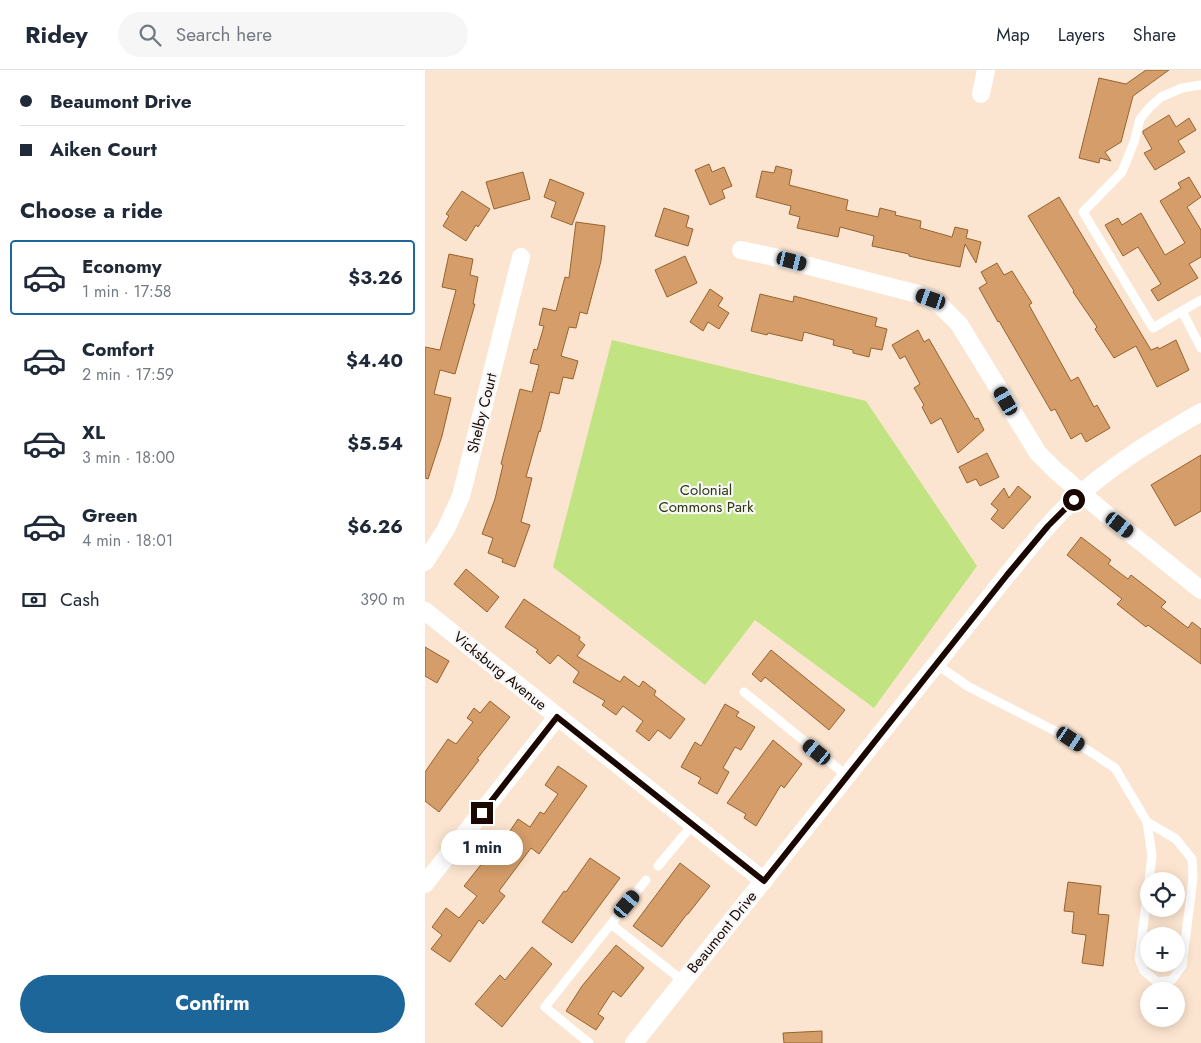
<!DOCTYPE html>
<meta charset="utf-8">
<style>
body{margin:0;font-family:Jost,sans-serif;background:#f6f6f7;color:#1f2937;height:100vh;display:flex;flex-direction:column;font-size:19px;white-space:nowrap}
*{box-sizing:border-box;margin:0}
p{font-size:16px;color:#747a83}
.icon{flex:none;width:28px;height:28px;fill:none;stroke:currentColor;stroke-width:2;stroke-linecap:round;stroke-linejoin:round}
.map{position:relative;flex:1;overflow:hidden}
.sheet{display:flex;flex-direction:column;background:#fff;width:425px}
.sheet>*{flex:none}
.hud{display:grid;align-content:center;height:110px;padding:0 20px;background:#fff}
.fabs{position:absolute;left:715px;top:802px;display:grid;gap:10px}
.fabs a{display:grid;place-items:center;width:45px;height:45px;border-radius:50%;background:#fff;box-shadow:0 2px 12px #0003;font-size:25px}
.end{position:absolute;width:22px;height:22px;margin:-11px;border:6px solid #1a0700;background:#fff;box-shadow:0 0 0 2px #fff}
.from{border-radius:50%}
.bubble{position:absolute;height:35px;border-radius:18px;background:#fff;box-shadow:0 2px 12px #0003;font-size:16px;font-weight:700;line-height:35px;text-align:center}
.car{position:absolute;width:15px;height:30px;margin:-15px -8px;border-radius:6px;box-shadow:0 0 4px 1px #0007;background:linear-gradient(#222 24%,#8ab4d8 0 40%,#222 0 76%,#8ab4d8 0 86%,#222 0)}
.hud b{display:flex;align-items:center;gap:18px;height:48px;font-size:19px}
.hud b+b{border-top:1px solid #e0e1e3}
.hud i{width:12px;height:12px;background:#1f2937}
ul{padding:0;list-style:none}
li{display:flex;align-items:center;gap:15px;height:75px;margin:0 10px 8px;padding:0 10px;border:2px solid transparent;border-radius:5px}
li div{flex:1}
li b{display:block;font-size:19px}
li em{font-style:normal;font-weight:700}
li.current{border-color:#1d669a}
li>.icon{width:45px;height:45px;stroke-width:1.5}
h2{padding:0 20px;font-size:22px;line-height:60px}
.pay{display:flex;align-items:center;gap:12px;height:55px;padding:0 20px;font-size:19px}
.pay p{margin-inline-start:auto}
.action{display:flex;gap:10px;margin-top:auto;padding:10px 20px}
.action a{flex:1;height:58px;border-radius:30px;background:#1d669a;color:#fff;font-size:20px;font-weight:700;line-height:58px;text-align:center}
header{display:flex;align-items:center;gap:30px;box-sizing:border-box;height:70px;padding:0 25px;background:#fff;border-bottom:1px solid #e0e1e3}
header strong{font-size:24px}
nav{display:flex;gap:28px;margin-inline-start:auto;font-size:18px}
.search{width:350px;height:45px;background:#f6f6f7;display:flex;align-items:center;gap:12px;box-sizing:border-box;padding:0 18px;border-radius:28px;color:#747a83;font-size:19px}
main{display:flex;flex:1;min-height:0}
.map>svg:first-child{display:block}
.green{fill:#c2e382}
.building{fill:#d49d69;stroke:#96632e}
.lines{fill:none;stroke-linecap:round;stroke-linejoin:round}
.lane{stroke:#fff;stroke-width:9}
.street{stroke:#fff;stroke-width:18}
.route{stroke:#1a0700;stroke-width:6}
.labels{text-anchor:middle;dominant-baseline:central;stroke-width:4.5;stroke-linejoin:round;paint-order:stroke}
.street-label{font-size:15px;fill:#1a0700;stroke:#f7f7f7}
.park-label{font-size:15px;fill:#2c380f;stroke:#f7f7f7}
</style>
<header>
<strong>Ridey</strong>
<div class="search"><svg class="icon" aria-label="search" viewBox="0 0 24 24"><circle cx="10" cy="10" r="6"/><path d="M15 15l6 6"/></svg>Search here</div>
<nav><a>Map</a><a>Layers</a><a>Share</a></nav>
</header>
<main>
<section class="sheet">
<div class="hud">
<b><i class="from"></i>Beaumont Drive</b>
<b><i></i>Aiken Court</b>
</div>
<h2>Choose a ride</h2>
<ul>
<li class="current"><svg class="icon" aria-label="car" viewBox="0 0 24 24"><path d="M5 17H2v-5l4-1 3-4h7l3 4 3 1v5h-3M9 17h6M6 11h13"/><circle cx="7" cy="17" r="2"/><circle cx="17" cy="17" r="2"/></svg><div><b>Economy</b><p>1 min · 17:58</p></div><em>$3.26</em></li>
<li><svg class="icon" aria-label="car" viewBox="0 0 24 24"><path d="M5 17H2v-5l4-1 3-4h7l3 4 3 1v5h-3M9 17h6M6 11h13"/><circle cx="7" cy="17" r="2"/><circle cx="17" cy="17" r="2"/></svg><div><b>Comfort</b><p>2 min · 17:59</p></div><em>$4.40</em></li>
<li><svg class="icon" aria-label="car" viewBox="0 0 24 24"><path d="M5 17H2v-5l4-1 3-4h7l3 4 3 1v5h-3M9 17h6M6 11h13"/><circle cx="7" cy="17" r="2"/><circle cx="17" cy="17" r="2"/></svg><div><b>XL</b><p>3 min · 18:00</p></div><em>$5.54</em></li>
<li><svg class="icon" aria-label="car" viewBox="0 0 24 24"><path d="M5 17H2v-5l4-1 3-4h7l3 4 3 1v5h-3M9 17h6M6 11h13"/><circle cx="7" cy="17" r="2"/><circle cx="17" cy="17" r="2"/></svg><div><b>Green</b><p>4 min · 18:01</p></div><em>$6.26</em></li>
</ul>
<div class="pay"><svg class="icon" aria-label="cash" viewBox="0 0 24 24"><path d="M3 7h18v10H3z"/><circle cx="12" cy="12" r="2"/></svg>Cash<p>390 m</p></div>
<div class="action"><a>Confirm</a></div>
</section>
<div class="map">
<svg width="776" height="973" viewBox="0 0 776 973">
<rect width="100%" height="100%" fill="#fce5d0"/>
<!-- green -->
<path class="green" d="M 187,270 L 441,331 L 552,496 L 449,638 L 330,550 L 280,615 L 128,497 Z"/>
<!-- building -->
<g class="building">
<path d="M 721,0 L 744,0 L 708,26 L 696,72 L 680,82 L 686,91 L 675,88 L 674,93 L 654,88 L 674,8 L 701,14 Z"/>
<path d="M 744,45 L 751,57 L 764,48 L 771,60 L 753,71 L 760,82 L 730,100 L 719,83 L 727,79 L 718,63 L 718,61 Z"/>
<path d="M 284,94 L 287,102 L 299,97 L 307,116 L 297,120 L 300,128 L 285,135 L 270,100 Z"/>
<path d="M 351,96 L 367,100 L 364,115 L 423,130 L 421,140 L 453,147 L 455,138 L 471,142 L 470,145 L 496,151 L 495,158 L 527,167 L 530,157 L 543,160 L 541,168 L 556,172 L 551,193 L 540,174 L 535,197 L 501,190 L 484,186 L 484,184 L 447,176 L 449,166 L 415,157 L 413,167 L 372,158 L 375,147 L 364,144 L 366,136 L 331,127 L 337,101 L 349,103 Z"/>
<path d="M 98,102 L 105,129 L 69,139 L 61,112 Z"/>
<path d="M 764,107 L 776,127 L 762,137 L 776,160 L 776,187 L 764,194 L 773,208 L 733,231 L 726,220 L 736,214 L 713,177 L 698,186 L 680,155 L 693,148 L 697,155 L 716,143 L 740,185 L 760,173 L 735,131 L 756,118 L 753,113 Z"/>
<path d="M 125,109 L 159,123 L 147,155 L 126,147 L 131,132 L 119,127 Z"/>
<path d="M 37,121 L 65,139 L 53,157 L 51,155 L 41,171 L 18,156 L 24,146 L 21,144 Z"/>
<path d="M 634,127 L 726,280 L 733,277 L 734,279 L 751,270 L 764,300 L 732,317 L 711,276 L 689,288 L 670,259 L 672,257 L 648,222 L 649,221 L 603,146 Z"/>
<path d="M 239,138 L 264,146 L 261,157 L 268,159 L 263,176 L 230,166 Z"/>
<path d="M 151,152 L 180,156 L 176,191 L 162,244 L 155,242 L 151,258 L 144,257 L 136,286 L 153,291 L 148,309 L 138,307 L 134,324 L 125,322 L 115,362 L 114,361 L 101,407 L 107,408 L 96,452 L 105,455 L 90,497 L 77,492 L 78,489 L 63,483 L 68,468 L 57,464 L 70,429 L 78,395 L 76,394 L 95,319 L 107,322 L 114,295 L 105,293 L 109,279 L 112,280 L 119,256 L 114,255 L 118,238 L 131,241 L 140,207 L 144,208 Z"/>
<path d="M 24,184 L 48,189 L 45,205 L 53,207 L 48,234 L 50,234 L 30,304 L 15,300 L 9,324 L 26,328 L 17,366 L 3,409 L 0,408 L 0,277 L 15,280 L 31,220 L 17,217 Z"/>
<path d="M 260,186 L 272,213 L 242,227 L 230,200 Z"/>
<path d="M 572,193 L 579,205 L 587,201 L 607,233 L 604,235 L 646,311 L 653,307 L 669,337 L 672,335 L 685,358 L 661,372 L 656,363 L 646,369 L 630,339 L 626,341 L 574,251 L 573,252 L 554,218 L 562,213 L 556,202 Z"/>
<path d="M 285,219 L 298,228 L 293,236 L 304,243 L 294,259 L 283,252 L 278,261 L 265,252 Z"/>
<path d="M 335,224 L 368,232 L 369,226 L 452,248 L 450,256 L 462,259 L 457,280 L 446,278 L 444,287 L 428,283 L 428,280 L 408,275 L 409,270 L 379,262 L 377,271 L 343,263 L 342,265 L 326,261 Z"/>
<path d="M 493,260 L 499,272 L 504,269 L 550,349 L 553,348 L 559,360 L 533,383 L 516,348 L 506,354 L 497,337 L 499,335 L 489,318 L 495,314 L 480,286 L 475,289 L 467,275 Z"/>
<path d="M 562,383 L 574,407 L 555,416 L 551,409 L 542,413 L 534,397 Z"/>
<path d="M 776,385 L 776,441 L 750,456 L 726,415 Z"/>
<path d="M 593,416 L 606,427 L 578,459 L 566,449 L 573,440 L 566,434 L 579,418 L 584,428 Z"/>
<path d="M 656,467 L 686,490 L 683,494 L 703,509 L 706,505 L 741,532 L 736,537 L 763,558 L 767,552 L 776,559 L 776,594 L 723,555 L 721,557 L 692,534 L 697,529 L 642,485 Z"/>
<path d="M 41,499 L 74,527 L 62,542 L 29,514 Z"/>
<path d="M 99,529 L 155,567 L 154,570 L 160,575 L 152,586 L 195,612 L 199,606 L 214,617 L 218,611 L 231,621 L 229,625 L 260,649 L 245,669 L 233,660 L 224,671 L 211,661 L 218,651 L 198,636 L 191,645 L 177,635 L 180,631 L 148,612 L 154,602 L 133,585 L 125,594 L 111,582 L 113,580 L 80,557 Z"/>
<path d="M 0,577 L 24,591 L 12,613 L 0,606 Z"/>
<path d="M 346,580 L 420,640 L 404,660 L 340,607 L 336,612 L 327,604 Z"/>
<path d="M 65,631 L 85,647 L 52,689 L 54,690 L 14,742 L 0,731 L 0,702 L 23,669 L 31,674 L 48,652 L 42,648 L 49,638 L 55,643 Z"/>
<path d="M 300,634 L 314,642 L 311,646 L 330,657 L 316,680 L 310,677 L 298,698 L 304,702 L 292,724 L 273,713 L 276,708 L 256,697 L 270,672 L 276,676 Z"/>
<path d="M 348,670 L 377,694 L 359,718 L 356,715 L 331,756 L 319,748 L 321,744 L 302,733 Z"/>
<path d="M 133,696 L 162,716 L 114,784 L 106,778 L 74,821 L 80,826 L 58,854 L 54,850 L 25,892 L 6,879 L 17,865 L 7,857 L 21,838 L 34,848 L 52,826 L 39,816 L 79,766 L 81,767 L 93,749 L 105,757 L 115,742 L 119,744 L 133,724 L 120,715 Z"/>
<path d="M 165,788 L 195,808 L 147,873 L 117,852 L 139,821 L 141,822 Z"/>
<path d="M 255,793 L 285,816 L 263,844 L 262,844 L 237,877 L 208,856 Z"/>
<path d="M 643,812 L 676,816 L 673,844 L 684,845 L 678,896 L 657,893 L 661,865 L 647,863 L 649,842 L 639,841 Z"/>
<path d="M 191,875 L 219,898 L 196,927 L 188,921 L 173,944 L 179,948 L 171,960 L 141,941 L 157,916 Z"/>
<path d="M 107,877 L 127,894 L 77,957 L 50,934 L 75,905 L 80,910 Z"/>
<path d="M 397,961 L 397,973 L 359,973 L 358,963 Z"/>
</g>
<g class="lines">
<!-- lane -->
<g class="lane">
<path d="M 776,15 L 757,18 L 736,27 L 724,38 L 715,49 L 709,72 L 697,102 L 658,142 L 728,258 L 757,241 L 776,278"/>
<path d="M 757,241 L 776,230"/>
<path d="M 511,594 L 544,617 L 646,669 L 690,698 L 722,752 L 727,786 L 714,889 L 719,901 L 732,912 L 747,910 L 757,896 L 768,808 L 767,789 L 751,769 L 722,752"/>
<path d="M 319,622 L 422,706"/>
<path d="M 233,796 L 269,753"/>
<path d="M 186,854 L 258,911"/>
<path d="M 164,973 L 120,937 L 221,810"/>
</g>
<!-- street -->
<g class="street">
<path d="M 556,24 L 561,0"/>
<path d="M 316,180 L 349,187 L 493,224 L 506,229 L 515,235 L 534,254 L 613,383 L 631,401 L 681,444 L 776,520"/>
<path d="M 0,492 L 21,459 L 36,426 L 96,187"/>
<path d="M 0,541 L 339,811"/>
<path d="M 0,814 L 132,647"/>
<path d="M 209,973 L 582,505 C 601,482 620,457 642,436 C 682,398 729,369 776,342"/>
</g>
</g>
<g class="lines">
<!-- route -->
<path class="route" d="M 57,743 L 132,647 L 339,811 L 582,505 L 623,456 L 649,430"/>
</g>
<g class="labels">
<!-- street labels -->
<g class="street-label">
<text transform="translate(57 343) rotate(-76)">Shelby Court</text>
<text transform="translate(75 601) rotate(39)">Vicksburg Avenue</text>
<text transform="translate(297 862) rotate(-51)">Beaumont Drive</text>
</g>
<!-- park labels -->
<g class="park-label">
<text x="281" y="420">Colonial<tspan x="281" dy="17">Commons Park</tspan></text>
</g>
</g>
</svg>
<div class="fabs">
<a><svg class="icon" aria-label="locate" viewBox="0 0 24 24"><circle cx="12" cy="12" r="6"/><path d="M12 2v4M12 18v4M2 12h4M18 12h4"/></svg></a>
<a>+</a>
<a>−</a>
</div>
<i class="end from" style="left:649px;top:430px"></i>
<i class="end" style="left:57px;top:743px"></i>
<div class="bubble" style="left:16px;top:760px;width:82px">1 min</div>
<i class="car" style="left:367px;top:191px;rotate:104deg"></i>
<i class="car" style="left:506px;top:229px;rotate:289deg"></i>
<i class="car" style="left:581px;top:331px;rotate:330deg"></i>
<i class="car" style="left:695px;top:455px;rotate:128deg"></i>
<i class="car" style="left:646px;top:669px;rotate:124deg"></i>
<i class="car" style="left:392px;top:682px;rotate:309deg"></i>
<i class="car" style="left:202px;top:834px;rotate:40deg"></i>
</div>
</main>
